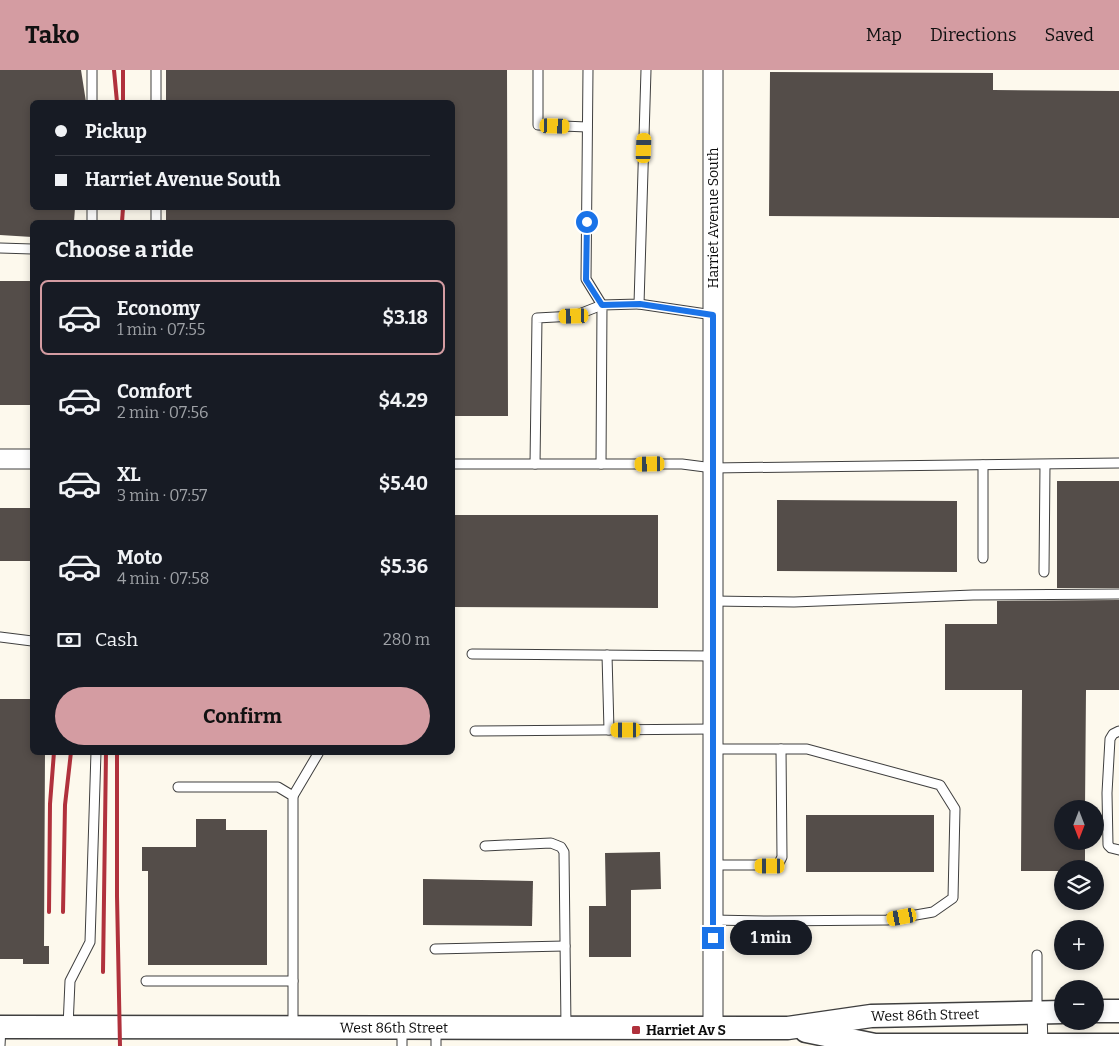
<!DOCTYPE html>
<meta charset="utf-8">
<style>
body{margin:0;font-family:Bitter,serif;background:#242831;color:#f1f3f6;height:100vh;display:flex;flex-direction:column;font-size:19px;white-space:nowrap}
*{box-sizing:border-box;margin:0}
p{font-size:16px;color:#9ea1a6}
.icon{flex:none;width:28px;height:28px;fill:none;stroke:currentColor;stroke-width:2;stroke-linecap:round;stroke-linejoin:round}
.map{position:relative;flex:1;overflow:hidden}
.panel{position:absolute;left:30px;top:150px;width:425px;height:535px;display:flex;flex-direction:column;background:#171b24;border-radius:8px;box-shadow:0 2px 8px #0003}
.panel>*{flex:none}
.top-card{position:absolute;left:30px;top:30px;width:425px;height:110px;border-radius:8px;box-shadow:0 2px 8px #0003;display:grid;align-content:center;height:110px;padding:0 25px;background:#171b24}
.needle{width:32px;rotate:180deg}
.controls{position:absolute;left:1054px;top:730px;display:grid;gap:10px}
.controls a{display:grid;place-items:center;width:50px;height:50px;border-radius:50%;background:#171b24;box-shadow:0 2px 8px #0003;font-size:25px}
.end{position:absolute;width:22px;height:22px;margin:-11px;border:6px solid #1a73e8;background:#fff;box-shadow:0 0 0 2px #fff}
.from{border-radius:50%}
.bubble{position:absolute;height:35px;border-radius:18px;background:#171b24;box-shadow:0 2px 8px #0003;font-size:16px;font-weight:700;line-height:35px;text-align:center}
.car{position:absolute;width:15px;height:30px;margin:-15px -8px;border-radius:6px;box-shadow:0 0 4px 1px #0007;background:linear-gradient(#f5c518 24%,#345 0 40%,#f5c518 0 76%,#345 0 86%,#f5c518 0)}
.top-card b{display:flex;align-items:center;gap:18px;height:48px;font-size:19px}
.top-card b+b{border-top:1px solid #363941}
.top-card i{width:12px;height:12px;background:#f1f3f6}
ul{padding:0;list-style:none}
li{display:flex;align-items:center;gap:15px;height:75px;margin:0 10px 8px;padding:0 15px;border:2px solid transparent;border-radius:8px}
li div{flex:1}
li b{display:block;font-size:19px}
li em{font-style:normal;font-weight:700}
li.current{border-color:#d49ca2}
li>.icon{width:45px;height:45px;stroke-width:1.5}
h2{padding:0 25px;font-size:22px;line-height:60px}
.pay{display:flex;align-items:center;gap:12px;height:55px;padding:0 25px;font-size:19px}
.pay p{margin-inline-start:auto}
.button{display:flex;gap:10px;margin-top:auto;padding:10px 25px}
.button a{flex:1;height:58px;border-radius:30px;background:#d49ca2;color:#111;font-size:20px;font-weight:700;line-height:58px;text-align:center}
header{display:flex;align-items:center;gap:30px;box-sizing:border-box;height:70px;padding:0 25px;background:#d49ca2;color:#111}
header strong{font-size:24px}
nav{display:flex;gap:28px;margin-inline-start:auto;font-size:18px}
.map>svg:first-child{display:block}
.building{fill:#544d49}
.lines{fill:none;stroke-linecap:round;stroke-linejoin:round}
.service-casing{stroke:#3f3f3f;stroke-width:11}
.minor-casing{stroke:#3f3f3f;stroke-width:21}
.tertiary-casing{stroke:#3f3f3f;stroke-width:25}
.service{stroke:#fff;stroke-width:9}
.minor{stroke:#fff;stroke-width:19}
.tertiary{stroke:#fff;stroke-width:22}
.rail{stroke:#b0313c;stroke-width:4}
.route{stroke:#1a73e8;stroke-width:6}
.poi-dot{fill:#b0313c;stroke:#fff;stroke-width:2}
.labels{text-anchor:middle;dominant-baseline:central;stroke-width:5;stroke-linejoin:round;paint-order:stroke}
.street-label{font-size:14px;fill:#0c0c0c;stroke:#fff}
.poi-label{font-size:14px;font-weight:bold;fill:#0c0c0c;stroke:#fff;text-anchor:start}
</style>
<header>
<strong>Tako</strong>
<nav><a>Map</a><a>Directions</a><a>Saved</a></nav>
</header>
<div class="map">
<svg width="1119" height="976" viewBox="0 0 1119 976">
<rect width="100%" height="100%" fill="#fdf9ed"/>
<!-- building -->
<g class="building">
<path d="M 0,0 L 81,0 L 86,32 L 32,32 L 32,138 L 75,138 L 74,152 L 32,152 L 32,167 L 0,165 Z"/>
<path d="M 166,0 L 507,0 L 508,346 L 452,346 L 452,152 L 166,152 L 166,138 L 452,138 L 452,32 L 166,32 Z"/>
<path d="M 770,2 L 993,3 L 993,20 L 1119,21 L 1119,148 L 769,146 Z"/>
<rect x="0" y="211" width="32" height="124"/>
<rect x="1057" y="411" width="62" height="107"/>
<path d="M 777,430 L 957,431 L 957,502 L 777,501 Z"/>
<rect x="0" y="438" width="32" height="53"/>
<path d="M 452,445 L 658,445 L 658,538 L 452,537 Z"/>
<path d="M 1119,530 L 1119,620 L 1086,620 L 1085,739 L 1062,739 L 1062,771 L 1085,771 L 1085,799 L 1062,799 L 1062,801 L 1021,801 L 1022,620 L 945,620 L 945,554 L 997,554 L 997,531 Z"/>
<path d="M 0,629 L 32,629 L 32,682 L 45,682 L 44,876 L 49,876 L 49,894 L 23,894 L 23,889 L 0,889 Z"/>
<rect x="806" y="745" width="128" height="57"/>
<path d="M 196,749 L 226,749 L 226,760 L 267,760 L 267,895 L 148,895 L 148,801 L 142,801 L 142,777 L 196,777 Z"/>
<path d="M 660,782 L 661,819 L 631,820 L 631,887 L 589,887 L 589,836 L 606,836 L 605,783 Z"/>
<path d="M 423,809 L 533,811 L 532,856 L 423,855 Z"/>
</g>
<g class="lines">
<defs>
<g id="service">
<path d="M 92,0 L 92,32"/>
<path d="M 156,0 L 156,32"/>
<path d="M 538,0 L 538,55 L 587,57"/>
<path d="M 646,0 L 639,234 L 602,235 L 601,394 L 682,394 L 713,398 L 1119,393"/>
<path d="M 92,138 L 92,152"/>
<path d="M 156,138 L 156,152"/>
<path d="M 0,178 L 32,179"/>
<path d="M 639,234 L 713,245"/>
<path d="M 452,394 L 601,394"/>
<path d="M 535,394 L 537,248 L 574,246 L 602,235 L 586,209 L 588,0"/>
<path d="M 983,488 L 983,395"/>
<path d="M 1044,502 L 1045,395"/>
<path d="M 713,531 L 794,532 L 973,525 L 1119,524"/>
<path d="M 0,567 L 32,571"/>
<path d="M 472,584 L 713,586"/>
<path d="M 607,585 L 609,660"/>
<path d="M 475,661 L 713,659"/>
<path d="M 1119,661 L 1113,664 L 1110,669 L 1107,723 L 1108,775 L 1111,778 L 1119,780"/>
<path d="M 713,679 L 807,679 L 940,715 L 955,739 L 953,828 L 933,842 L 887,850 L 768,851 L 713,850"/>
<path d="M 178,717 L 278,717 L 293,726 L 293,957"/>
<path d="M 293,726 L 319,682"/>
<path d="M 485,776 L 551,773 L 561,777 L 564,782 L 566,957"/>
<path d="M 713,795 L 778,795 L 782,787 L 781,679"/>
<path d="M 435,879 L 565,876"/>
<path d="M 146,911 L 293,911"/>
<path d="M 1037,942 L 1037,885"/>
<path d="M 68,957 L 70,911 L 90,872 L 96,682"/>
<path d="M 402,958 L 402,976"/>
<path d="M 436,959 L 436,976"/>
<path d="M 0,976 L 1,957"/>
</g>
<g id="minor">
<path d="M 0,389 L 32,389"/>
<path d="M 1037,942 L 1038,975"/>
<path d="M 713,957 L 713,0"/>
</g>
<g id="tertiary">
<path d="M 1095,941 L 1119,941"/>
<path id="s1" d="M 0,957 L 788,958 L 871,946 L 1062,942"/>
<path d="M 806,961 L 875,975 L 1119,975"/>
</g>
</defs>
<!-- service casing -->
<use href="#service" class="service-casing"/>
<!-- minor casing -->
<use href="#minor" class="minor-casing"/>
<!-- tertiary casing -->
<use href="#tertiary" class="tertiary-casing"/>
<!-- service -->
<use href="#service" class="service"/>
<!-- minor -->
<use href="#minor" class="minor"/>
<!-- tertiary -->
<use href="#tertiary" class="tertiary"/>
<!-- rail -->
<g class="rail">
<path d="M 114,0 L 117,32"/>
<path d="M 123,0 L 123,32"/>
<path d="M 122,152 L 123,138"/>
<path d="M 117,682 L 117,826 L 120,976"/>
<path d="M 49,842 L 50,734 L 54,682"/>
<path d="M 63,842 L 65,735 L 71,682"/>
<path d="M 103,902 L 106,682"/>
</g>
</g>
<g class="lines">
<!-- route -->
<path class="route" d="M 587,152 L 586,210 L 602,235 L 640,234 L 713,245 L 713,868"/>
</g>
<!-- markers -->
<rect class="poi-dot" x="631" y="955" width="10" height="10" rx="2.5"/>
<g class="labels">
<!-- street labels -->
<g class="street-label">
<text transform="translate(713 148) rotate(-90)">Harriet Avenue South</text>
<text stroke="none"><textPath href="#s1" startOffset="926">West 86th Street</textPath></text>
<text stroke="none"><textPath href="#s1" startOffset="394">West 86th Street</textPath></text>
</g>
<!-- poi labels -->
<g class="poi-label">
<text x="646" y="960">Harriet Av S</text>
</g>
</g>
</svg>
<div class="controls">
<a><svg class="needle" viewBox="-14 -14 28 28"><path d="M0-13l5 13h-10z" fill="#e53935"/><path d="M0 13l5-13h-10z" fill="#9ea1a6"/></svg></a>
<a><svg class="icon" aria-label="layers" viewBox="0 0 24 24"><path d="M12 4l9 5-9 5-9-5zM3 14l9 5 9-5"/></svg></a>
<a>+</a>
<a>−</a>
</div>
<i class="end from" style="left:587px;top:152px"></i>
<i class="end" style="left:713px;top:868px"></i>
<div class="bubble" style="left:730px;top:850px;width:82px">1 min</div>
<i class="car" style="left:555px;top:56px;rotate:92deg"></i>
<i class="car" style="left:644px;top:78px;rotate:2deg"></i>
<i class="car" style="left:574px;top:246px;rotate:268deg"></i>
<i class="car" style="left:650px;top:394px;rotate:269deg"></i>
<i class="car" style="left:626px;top:660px;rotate:270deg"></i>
<i class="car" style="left:770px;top:796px;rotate:270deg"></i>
<i class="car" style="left:902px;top:847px;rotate:260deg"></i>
<div class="top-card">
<b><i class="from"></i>Pickup</b>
<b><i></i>Harriet Avenue South</b>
</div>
<section class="panel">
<h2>Choose a ride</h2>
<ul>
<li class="current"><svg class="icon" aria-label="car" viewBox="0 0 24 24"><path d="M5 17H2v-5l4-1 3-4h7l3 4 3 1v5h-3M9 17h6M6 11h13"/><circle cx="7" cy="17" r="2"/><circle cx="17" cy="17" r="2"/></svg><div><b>Economy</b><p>1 min · 07:55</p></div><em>$3.18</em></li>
<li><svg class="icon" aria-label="car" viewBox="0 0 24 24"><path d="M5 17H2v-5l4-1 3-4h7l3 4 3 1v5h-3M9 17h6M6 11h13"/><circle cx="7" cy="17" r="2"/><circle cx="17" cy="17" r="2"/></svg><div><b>Comfort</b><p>2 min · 07:56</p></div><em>$4.29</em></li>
<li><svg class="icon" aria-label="car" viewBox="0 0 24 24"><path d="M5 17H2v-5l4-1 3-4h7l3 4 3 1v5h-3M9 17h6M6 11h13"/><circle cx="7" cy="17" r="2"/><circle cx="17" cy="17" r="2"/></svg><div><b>XL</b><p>3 min · 07:57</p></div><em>$5.40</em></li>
<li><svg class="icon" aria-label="car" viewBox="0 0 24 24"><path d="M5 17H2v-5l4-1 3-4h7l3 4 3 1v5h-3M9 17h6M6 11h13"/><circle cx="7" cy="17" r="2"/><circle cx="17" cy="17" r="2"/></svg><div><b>Moto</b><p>4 min · 07:58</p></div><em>$5.36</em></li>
</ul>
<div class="pay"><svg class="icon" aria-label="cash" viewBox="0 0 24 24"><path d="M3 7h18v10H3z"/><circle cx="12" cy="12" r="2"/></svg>Cash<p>280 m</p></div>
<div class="button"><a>Confirm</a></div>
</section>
</div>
